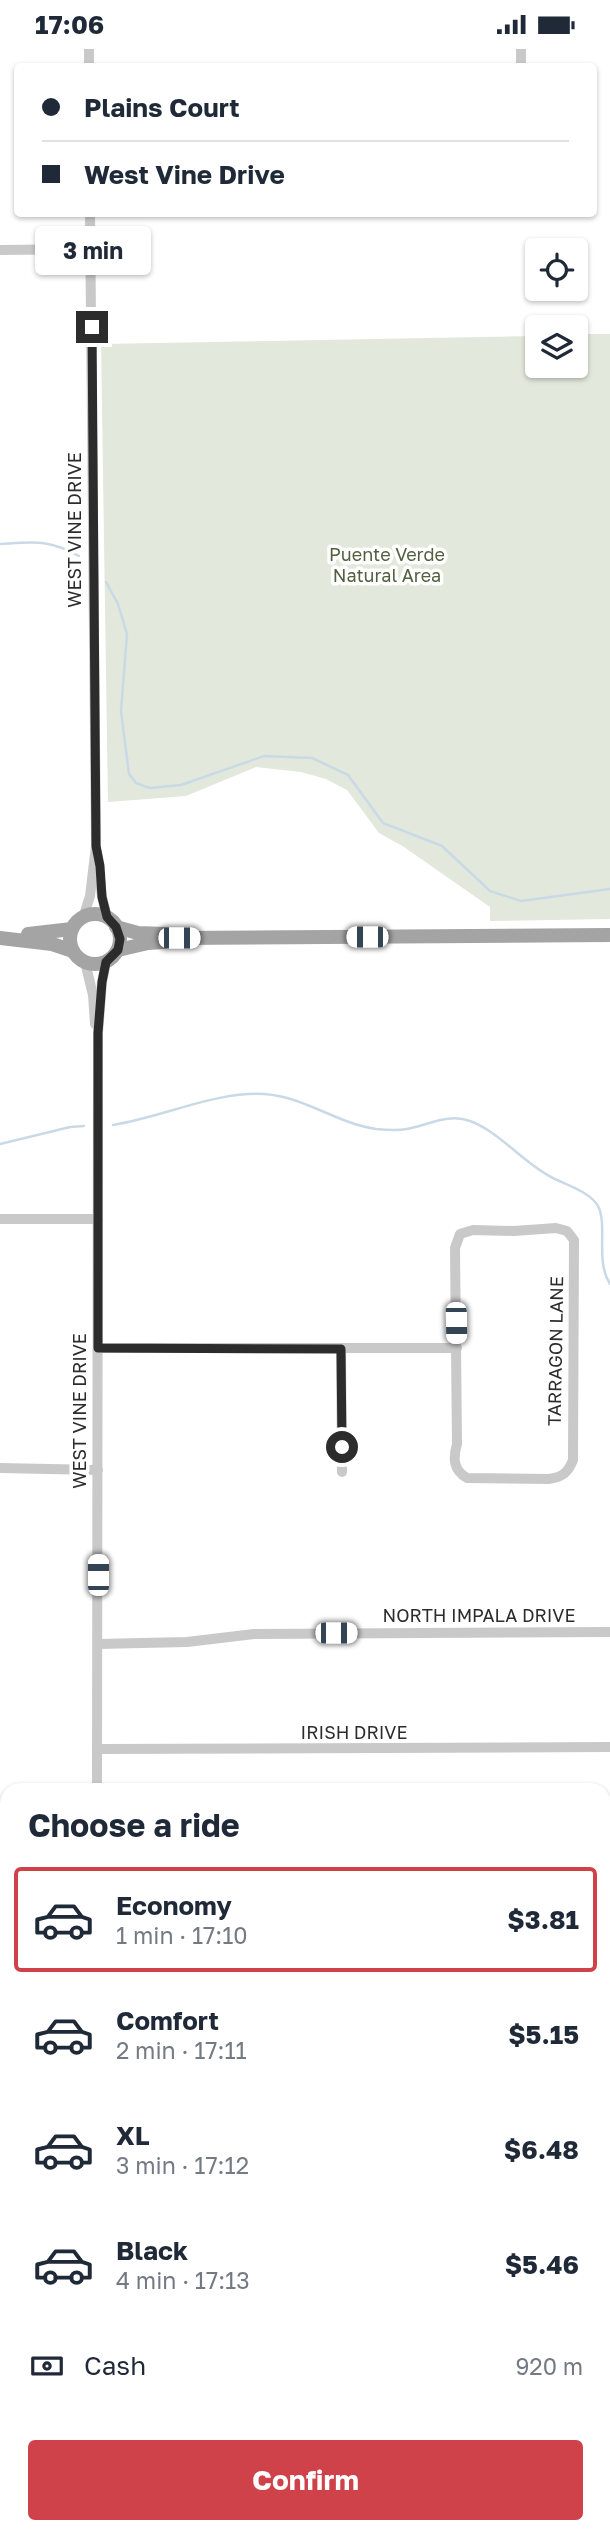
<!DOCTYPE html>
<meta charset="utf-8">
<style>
body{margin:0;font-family:"Golos Text",sans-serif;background:#f2f2f3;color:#1f2937;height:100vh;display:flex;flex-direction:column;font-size:26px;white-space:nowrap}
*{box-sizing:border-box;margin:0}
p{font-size:23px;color:#747a83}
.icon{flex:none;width:38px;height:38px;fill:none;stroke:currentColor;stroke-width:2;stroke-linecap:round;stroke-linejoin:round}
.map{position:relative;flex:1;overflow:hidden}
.side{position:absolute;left:0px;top:1734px;width:611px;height:751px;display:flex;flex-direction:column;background:#fff;border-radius:21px 21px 0 0;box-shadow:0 2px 5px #0004}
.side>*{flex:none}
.banner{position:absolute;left:14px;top:14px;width:583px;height:154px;border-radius:7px;box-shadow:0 2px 5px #0004;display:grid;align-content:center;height:154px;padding:0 28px;background:#fff}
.fabs{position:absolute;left:525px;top:189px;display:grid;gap:14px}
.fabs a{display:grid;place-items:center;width:63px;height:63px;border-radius:7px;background:#fff;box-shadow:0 2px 5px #0004;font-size:35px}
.end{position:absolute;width:32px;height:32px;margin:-16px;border:9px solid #2c2c2c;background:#fff;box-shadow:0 0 0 4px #fff}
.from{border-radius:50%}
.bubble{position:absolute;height:49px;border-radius:7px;background:#fff;box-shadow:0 2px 5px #0004;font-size:23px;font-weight:700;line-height:49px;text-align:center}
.car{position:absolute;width:21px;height:42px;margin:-21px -10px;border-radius:9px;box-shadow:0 0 5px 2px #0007;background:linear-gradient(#fff 24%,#345 0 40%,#fff 0 76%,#345 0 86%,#fff 0)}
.banner b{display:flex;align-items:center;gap:24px;height:66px;font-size:26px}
.banner b+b{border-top:2px solid #e0e1e3}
.banner i{width:18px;height:18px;background:#1f2937}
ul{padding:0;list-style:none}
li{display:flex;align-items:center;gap:21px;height:105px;margin:0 14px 10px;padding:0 14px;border:4px solid transparent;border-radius:7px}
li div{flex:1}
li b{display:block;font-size:26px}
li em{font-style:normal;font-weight:700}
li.active{border-color:#cf424a}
li>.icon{width:63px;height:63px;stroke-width:1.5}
h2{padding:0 28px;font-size:32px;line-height:84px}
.pay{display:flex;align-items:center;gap:18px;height:77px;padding:0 28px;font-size:26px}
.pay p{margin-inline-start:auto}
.button{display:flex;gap:14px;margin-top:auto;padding:14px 28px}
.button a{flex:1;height:80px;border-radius:7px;background:#cf424a;color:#fff;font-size:28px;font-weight:700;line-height:80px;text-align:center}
.status{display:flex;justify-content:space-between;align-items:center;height:49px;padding:0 35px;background:#fff;direction:ltr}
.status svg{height:19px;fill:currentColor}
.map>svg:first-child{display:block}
.green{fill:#e2e8db}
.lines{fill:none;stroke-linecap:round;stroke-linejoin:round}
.stream{stroke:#c9dae6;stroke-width:2.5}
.minor{stroke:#c9c9c9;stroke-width:10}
.major{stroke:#a4a4a4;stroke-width:14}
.route{stroke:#2c2c2c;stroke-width:9}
.labels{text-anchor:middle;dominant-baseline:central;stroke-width:7;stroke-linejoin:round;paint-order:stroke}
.street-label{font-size:18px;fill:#2c2c2c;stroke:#fff}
.park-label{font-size:18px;fill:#4f613f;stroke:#fff}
</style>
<div class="status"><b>17:06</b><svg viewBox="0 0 49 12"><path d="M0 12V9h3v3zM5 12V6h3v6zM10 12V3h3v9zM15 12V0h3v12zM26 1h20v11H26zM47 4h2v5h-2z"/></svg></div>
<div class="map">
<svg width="610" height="2484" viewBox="0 0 610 2484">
<rect width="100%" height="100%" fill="#fff"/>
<!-- green -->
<path class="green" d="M 576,285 L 610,285 L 610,870 L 490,872 L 490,858 L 404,798 L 379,784 L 347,741 L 326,730 L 301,723 L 256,718 L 186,747 L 108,753 L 101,295 L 537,287 L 537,317 L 576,317 Z"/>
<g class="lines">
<!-- stream -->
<g class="stream">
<path d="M 0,495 C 34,493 48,490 79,507"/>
<path d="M 106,533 L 118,555 L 127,585 L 121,662 L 129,725 L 136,734 L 150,739 L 181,736 L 264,707 L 312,709 L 348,726 L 383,774 L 442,797 L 490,842 L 521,852 L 610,840"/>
<path d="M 113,1076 C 158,1069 202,1048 248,1045 C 298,1041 330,1073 376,1080 C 386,1081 397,1082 407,1080 C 428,1076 449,1064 470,1072 C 500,1083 524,1115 553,1129 C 567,1136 590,1143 598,1157 C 608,1176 595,1212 610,1235"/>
<path d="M 0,1095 L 70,1078 L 84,1077"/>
</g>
<!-- minor -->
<g class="minor">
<path d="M 89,0 L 89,18"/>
<path d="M 521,18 L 521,0"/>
<path d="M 0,201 L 91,200"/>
<path d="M 97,803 L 102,848 L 107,868"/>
<path d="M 83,869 L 90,847 L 96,797 L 90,164"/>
<path d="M 85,913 L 93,946 L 95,975"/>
<path d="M 0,1170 L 98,1170"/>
<path d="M 556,1179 L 567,1182 L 574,1191 L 573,1411 C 568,1424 562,1428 549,1430 L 467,1429 C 453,1421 453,1409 457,1395 L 455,1199 L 460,1185 L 473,1181 L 514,1182 Z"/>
<path d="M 98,1299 L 457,1299"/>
<path d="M 341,1300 L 342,1423"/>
<path d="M 0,1419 L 98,1421"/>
<path d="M 98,1595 L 187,1593 L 254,1585 L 610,1583"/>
<path d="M 97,1700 L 610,1698"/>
<path d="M 97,1741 L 98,984 L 102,933 L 106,913"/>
<path d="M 604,2025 L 610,2025"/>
<path d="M 604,2282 L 610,2282"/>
<path d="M 0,2445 L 7,2444"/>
<path d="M 99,2478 L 99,2484"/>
</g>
<!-- major -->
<g class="major">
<circle cx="95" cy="890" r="25"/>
<path d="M 116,878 L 138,884 L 166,885 L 179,889 L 610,886"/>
<path d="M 28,885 L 72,880"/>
<path d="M 0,889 L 52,895 L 73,902"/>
<path d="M 118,901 L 148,894 L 164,893"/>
</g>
</g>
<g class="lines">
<!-- route -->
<path class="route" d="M 92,278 L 96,797 L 100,817 L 102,848 L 107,868 L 116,878 L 120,890 L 118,901 L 106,913 L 102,933 L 98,984 L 98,1299 L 341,1300 L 342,1398"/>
</g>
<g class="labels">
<!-- street labels -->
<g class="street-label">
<text transform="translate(74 481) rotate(-90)">WEST VINE DRIVE</text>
<text transform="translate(555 1302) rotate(-89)">TARRAGON LANE</text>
<text transform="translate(79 1362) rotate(-90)">WEST VINE DRIVE</text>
<text x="479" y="1566">NORTH IMPALA DRIVE</text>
<text x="354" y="1683">IRISH DRIVE</text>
</g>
<!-- park labels -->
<g class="park-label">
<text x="387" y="505">Puente Verde<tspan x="387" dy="21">Natural Area</tspan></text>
</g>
</g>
</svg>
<div class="fabs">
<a><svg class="icon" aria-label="locate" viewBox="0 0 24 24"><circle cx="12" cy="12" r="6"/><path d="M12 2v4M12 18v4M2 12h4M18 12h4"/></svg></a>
<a><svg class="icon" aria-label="layers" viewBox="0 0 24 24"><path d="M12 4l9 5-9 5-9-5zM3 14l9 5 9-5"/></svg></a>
</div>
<i class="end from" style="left:342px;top:1398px"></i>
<i class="end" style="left:92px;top:278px"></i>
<div class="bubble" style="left:35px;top:177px;width:116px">3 min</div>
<i class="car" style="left:367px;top:888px;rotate:270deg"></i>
<i class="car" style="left:179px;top:889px;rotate:90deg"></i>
<i class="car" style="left:456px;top:1274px;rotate:179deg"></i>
<i class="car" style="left:98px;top:1526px;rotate:0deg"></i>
<i class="car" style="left:336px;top:1584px;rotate:90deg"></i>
<div class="banner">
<b><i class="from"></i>Plains Court</b>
<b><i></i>West Vine Drive</b>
</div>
<section class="side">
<h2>Choose a ride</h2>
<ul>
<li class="active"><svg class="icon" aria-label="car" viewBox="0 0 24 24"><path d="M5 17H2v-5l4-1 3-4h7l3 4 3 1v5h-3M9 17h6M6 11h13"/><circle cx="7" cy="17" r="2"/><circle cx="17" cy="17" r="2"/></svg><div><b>Economy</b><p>1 min · 17:10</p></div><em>$3.81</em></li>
<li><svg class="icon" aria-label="car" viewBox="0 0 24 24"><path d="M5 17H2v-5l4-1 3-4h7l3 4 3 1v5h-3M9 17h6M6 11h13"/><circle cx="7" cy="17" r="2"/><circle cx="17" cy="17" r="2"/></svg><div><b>Comfort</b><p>2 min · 17:11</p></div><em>$5.15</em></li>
<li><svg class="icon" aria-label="car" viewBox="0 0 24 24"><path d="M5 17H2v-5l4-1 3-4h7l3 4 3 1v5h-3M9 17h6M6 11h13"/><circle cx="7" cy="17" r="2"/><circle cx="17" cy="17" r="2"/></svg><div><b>XL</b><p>3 min · 17:12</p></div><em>$6.48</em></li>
<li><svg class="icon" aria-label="car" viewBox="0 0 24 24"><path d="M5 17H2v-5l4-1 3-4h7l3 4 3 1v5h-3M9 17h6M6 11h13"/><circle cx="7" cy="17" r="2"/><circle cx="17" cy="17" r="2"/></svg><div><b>Black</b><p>4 min · 17:13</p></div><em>$5.46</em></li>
</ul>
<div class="pay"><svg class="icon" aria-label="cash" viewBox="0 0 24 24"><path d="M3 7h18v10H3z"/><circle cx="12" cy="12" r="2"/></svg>Cash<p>920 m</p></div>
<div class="button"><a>Confirm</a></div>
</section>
</div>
